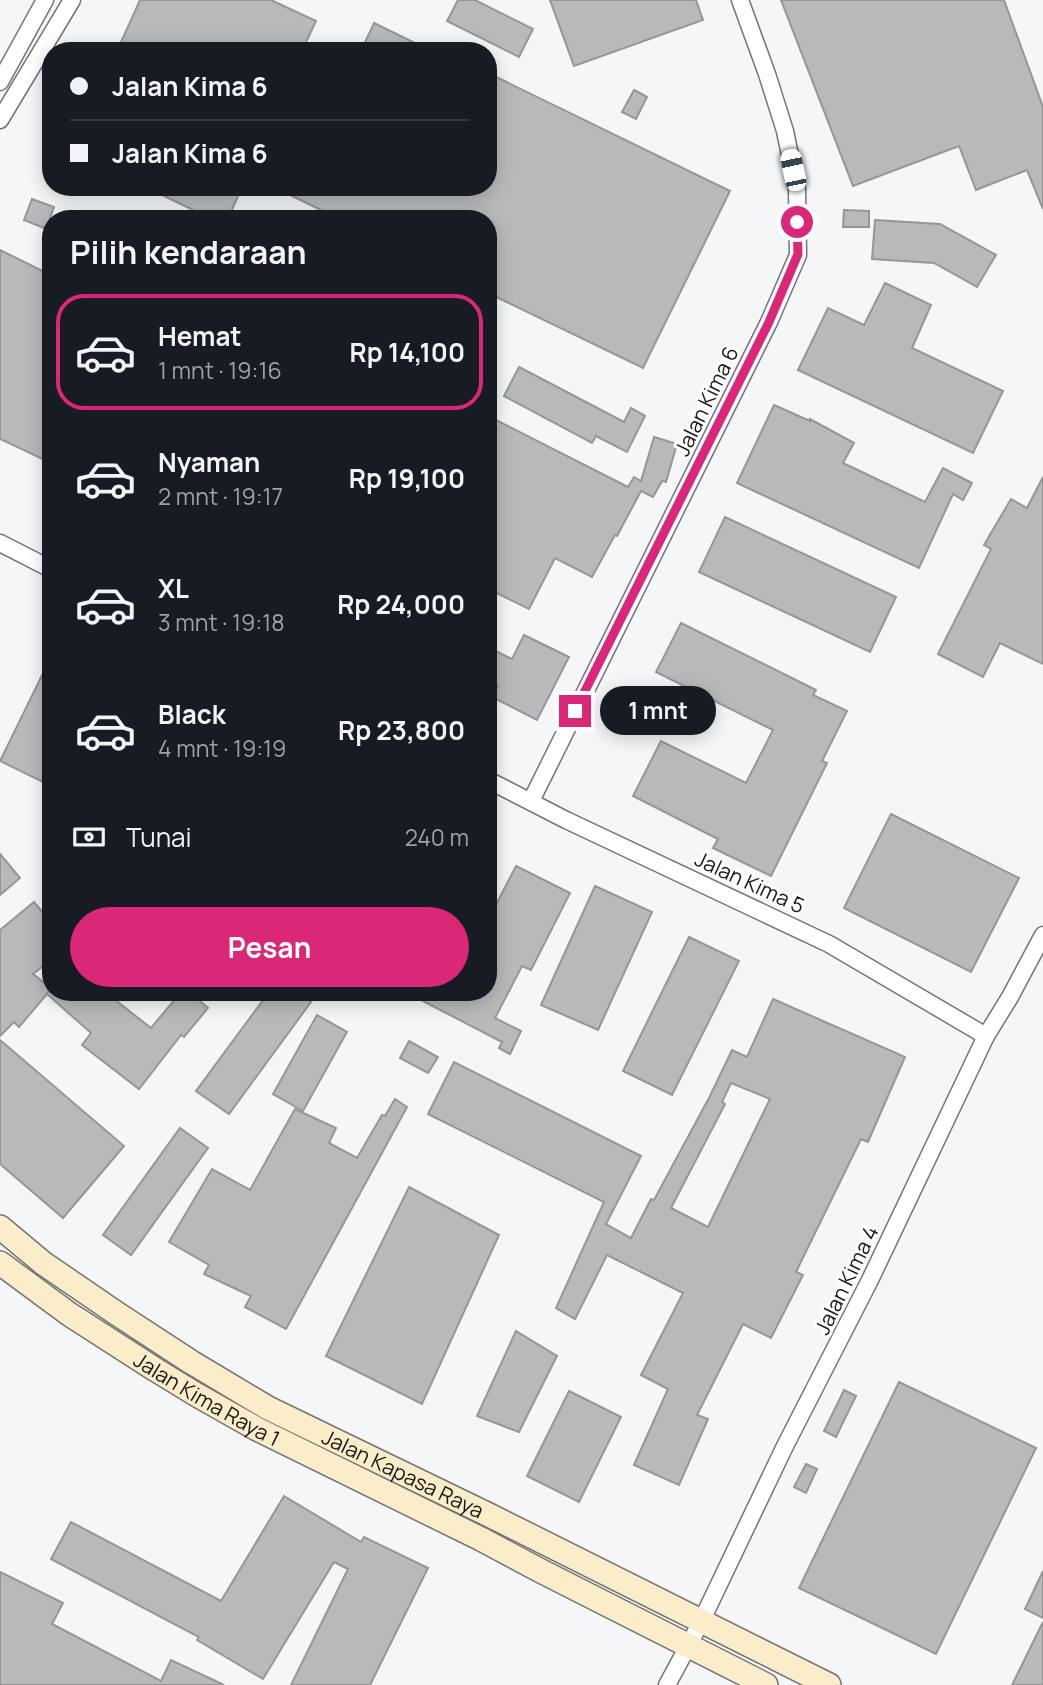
<!DOCTYPE html>
<html lang="id">
<meta charset="utf-8">
<style>
body{margin:0;font-family:Manrope,sans-serif;background:#20242c;color:#f1f3f6;height:100vh;display:flex;flex-direction:column;font-size:26px;white-space:nowrap}
*{box-sizing:border-box;margin:0}
p{font-size:23px;color:#9ea1a6}
.icon{flex:none;width:38px;height:38px;fill:none;stroke:currentColor;stroke-width:2;stroke-linecap:round;stroke-linejoin:round}
.map{position:relative;flex:1;overflow:hidden}
.panel{position:absolute;left:42px;top:210px;width:455px;height:791px;display:flex;flex-direction:column;background:#171b24;border-radius:28px;box-shadow:0 4px 18px #0003}
.panel>*{flex:none}
.hud{position:absolute;left:42px;top:42px;width:455px;height:154px;border-radius:28px;box-shadow:0 4px 18px #0003;display:grid;align-content:center;height:154px;padding:0 28px;background:#171b24}
.end{position:absolute;width:32px;height:32px;margin:-16px;border:9px solid #db2777;background:#fff;box-shadow:0 0 0 4px #fff}
.from{border-radius:50%}
.bubble{position:absolute;height:49px;border-radius:24px;background:#171b24;box-shadow:0 4px 18px #0003;font-size:23px;font-weight:700;line-height:49px;text-align:center}
.car{position:absolute;width:21px;height:42px;margin:-21px -10px;border-radius:9px;box-shadow:0 0 5px 2px #0007;background:linear-gradient(#fff 24%,#345 0 40%,#fff 0 76%,#345 0 86%,#fff 0)}
.hud b{display:flex;align-items:center;gap:24px;height:66px;font-size:26px}
.hud b+b{border-top:2px solid #363941}
.hud i{width:18px;height:18px;background:#f1f3f6}
ul{padding:0;list-style:none}
li{display:flex;align-items:center;gap:21px;height:116px;margin:0 14px 10px;padding:0 14px;border:4px solid transparent;border-radius:28px}
li div{flex:1}
li b{display:block;font-size:26px}
li em{font-style:normal;font-weight:700}
li.selected{border-color:#db2777}
li>.icon{width:63px;height:63px;stroke-width:1.5}
h2{padding:0 28px;font-size:32px;line-height:84px}
.pay{display:flex;align-items:center;gap:18px;height:77px;padding:0 28px;font-size:26px}
.pay p{margin-inline-start:auto}
.cta{display:flex;gap:14px;margin-top:auto;padding:14px 28px}
.cta a{flex:1;height:80px;border-radius:42px;background:#db2777;color:#fff;font-size:28px;font-weight:700;line-height:80px;text-align:center}
.map>svg:first-child{display:block}
.building{fill:#b8b9bb;stroke:#969698;stroke-width:2;fill-rule:evenodd}
.lines{fill:none;stroke-linecap:round;stroke-linejoin:round}
.street-casing{stroke:#737475;stroke-width:19}
.secondary-casing{stroke:#737475;stroke-width:26}
.street{stroke:#fff;stroke-width:16}
.secondary{stroke:#fbedca;stroke-width:23}
.route{stroke:#db2777;stroke-width:9}
.labels{text-anchor:middle;dominant-baseline:central;stroke-width:6;stroke-linejoin:round;paint-order:stroke}
.street-label{font-size:21px;fill:#181919;stroke:#fff}
</style>
<div class="map">
<svg width="1043" height="1685" viewBox="0 0 1043 1685">
<rect width="100%" height="100%" fill="#f5f6f8"/>
<!-- building -->
<g class="building">
<path d="M 140,0 L 271,0 L 316,21 L 302,51 L 117,51 Z"/>
<path d="M 458,0 L 475,0 L 533,29 L 519,57 L 447,21 Z"/>
<path d="M 550,0 L 696,0 L 703,20 L 574,66 Z"/>
<path d="M 781,0 L 1004,0 L 1043,107 L 1043,209 L 1027,170 L 976,190 L 959,146 L 853,186 Z"/>
<path d="M 374,23 L 431,51 L 361,51 Z"/>
<path d="M 488,73 L 730,191 L 643,368 L 488,293 L 488,219 L 339,219 L 274,187 L 488,187 Z"/>
<path d="M 634,90 L 647,97 L 636,119 L 622,112 Z"/>
<path d="M 146,187 L 242,187 L 228,219 L 188,219 L 193,210 Z"/>
<path d="M 32,199 L 54,207 L 46,229 L 24,220 Z"/>
<path d="M 844,210 L 869,211 L 869,227 L 843,227 Z"/>
<path d="M 875,220 L 940,224 L 996,255 L 977,287 L 934,263 L 872,259 Z"/>
<path d="M 0,250 L 51,275 L 51,463 L 0,439 Z"/>
<path d="M 885,283 L 931,305 L 912,348 L 1003,391 L 973,453 L 798,370 L 828,308 L 864,325 Z"/>
<path d="M 519,367 L 624,422 L 631,408 L 645,416 L 627,452 L 596,436 L 592,443 L 504,396 Z"/>
<path d="M 774,405 L 810,421 L 810,419 L 854,443 L 843,463 L 925,502 L 943,468 L 972,483 L 963,500 L 953,494 L 919,568 L 737,483 Z"/>
<path d="M 488,416 L 628,487 L 634,477 L 641,481 L 654,437 L 677,444 L 666,482 L 662,481 L 653,497 L 641,491 L 617,536 L 615,535 L 592,577 L 555,558 L 529,609 L 488,589 Z"/>
<path d="M 1043,477 L 1043,664 L 1000,643 L 983,677 L 938,654 L 991,549 L 984,545 L 1011,499 L 1027,508 Z"/>
<path d="M 725,517 L 896,597 L 870,652 L 699,572 Z"/>
<path d="M 681,623 L 816,690 L 813,695 L 847,711 L 822,761 L 827,763 L 771,876 L 713,848 L 718,839 L 633,796 L 661,741 L 746,783 L 773,730 L 656,672 Z"/>
<path d="M 524,635 L 569,657 L 537,720 L 492,697 L 498,686 L 488,681 L 488,661 L 494,650 L 512,659 Z"/>
<path d="M 51,657 L 51,786 L 0,761 Z"/>
<path d="M 891,814 L 1019,878 L 971,972 L 844,908 Z"/>
<path d="M 0,854 L 20,878 L 0,895 Z"/>
<path d="M 516,866 L 570,893 L 531,970 L 522,966 L 495,1018 L 521,1031 L 510,1054 L 499,1048 L 502,1042 L 423,1001 L 428,992 L 488,992 L 488,920 Z"/>
<path d="M 595,886 L 652,912 L 598,1030 L 541,1005 Z"/>
<path d="M 34,902 L 51,922 L 51,960 L 33,974 L 51,988 L 48,992 L 105,992 L 151,1028 L 181,992 L 189,992 L 208,1008 L 184,1037 L 181,1035 L 139,1089 L 82,1045 L 91,1033 L 47,994 L 19,1027 L 14,1022 L 0,1036 L 0,930 Z"/>
<path d="M 689,937 L 739,961 L 672,1095 L 623,1071 Z"/>
<path d="M 269,992 L 298,992 L 311,1002 L 229,1114 L 196,1091 Z"/>
<path d="M 773,999 L 905,1057 L 868,1142 L 861,1139 L 796,1272 L 803,1275 L 771,1338 L 743,1324 L 697,1415 L 708,1419 L 679,1485 L 634,1465 L 668,1389 L 641,1375 L 683,1293 L 607,1255 L 575,1319 L 556,1308 L 604,1202 L 428,1114 L 454,1062 L 641,1156 L 606,1224 L 631,1238 L 651,1199 L 654,1200 L 710,1096 L 732,1050 L 747,1057 ZM 731,1083 L 770,1099 L 708,1227 L 671,1208 L 725,1104 L 722,1102 Z"/>
<path d="M 317,1015 L 347,1032 L 303,1111 L 273,1094 Z"/>
<path d="M 0,1040 L 124,1146 L 63,1218 L 0,1164 Z"/>
<path d="M 409,1041 L 438,1057 L 428,1073 L 400,1058 Z"/>
<path d="M 395,1099 L 407,1107 L 286,1329 L 245,1307 L 251,1296 L 204,1274 L 209,1265 L 169,1242 L 212,1169 L 250,1190 L 295,1109 L 336,1128 L 329,1143 L 357,1158 L 382,1115 L 385,1116 Z"/>
<path d="M 180,1128 L 208,1148 L 131,1255 L 103,1235 Z"/>
<path d="M 409,1187 L 499,1235 L 422,1404 L 326,1356 Z"/>
<path d="M 516,1331 L 557,1356 L 519,1432 L 477,1416 Z"/>
<path d="M 899,1382 L 1036,1448 L 936,1654 L 799,1588 Z"/>
<path d="M 844,1390 L 856,1396 L 836,1437 L 824,1431 Z"/>
<path d="M 569,1391 L 621,1417 L 579,1502 L 527,1476 Z"/>
<path d="M 806,1464 L 817,1469 L 806,1493 L 794,1487 Z"/>
<path d="M 284,1496 L 361,1542 L 364,1537 L 428,1568 L 370,1685 L 291,1685 L 348,1569 L 334,1562 L 263,1679 L 197,1640 L 199,1637 L 51,1559 L 71,1522 L 221,1601 Z"/>
<path d="M 1043,1571 L 1043,1618 L 1025,1609 Z"/>
<path d="M 0,1572 L 63,1603 L 52,1624 L 161,1681 L 171,1660 L 224,1685 L 0,1685 Z"/>
<path d="M 1043,1622 L 1043,1685 L 1012,1685 Z"/>
</g>
<g class="lines">
<defs>
<g id="street">
<path d="M 0,82 L 45,0"/>
<path d="M 0,120 L 72,0"/>
<path d="M 0,543 L 51,569"/>
<path d="M 488,780 L 566,820 L 829,944 L 986,1036"/>
<path d="M 531,801 L 769,322 L 798,255 L 797,189 L 785,131 L 767,74 L 740,0"/>
<path d="M 667,1685 L 701,1622 L 785,1446 L 870,1280 L 986,1036 L 1010,997 L 1043,935"/>
</g>
<g id="secondary">
<path id="s1" d="M 0,1227 L 43,1263 L 116,1313 L 191,1362 L 268,1408 L 489,1515 L 829,1685"/>
<path id="s2" d="M 0,1263 L 69,1314 L 156,1370 L 197,1395 L 257,1429 L 481,1539 L 541,1571 L 766,1685"/>
</g>
</defs>
<!-- street casing -->
<use href="#street" class="street-casing"/>
<!-- secondary casing -->
<use href="#secondary" class="secondary-casing"/>
<!-- street -->
<use href="#street" class="street"/>
<!-- secondary -->
<use href="#secondary" class="secondary"/>
</g>
<g class="lines">
<!-- route -->
<path class="route" d="M 575,711 L 769,322 L 798,254 L 797,222"/>
</g>
<g class="labels">
<!-- street labels -->
<g class="street-label">
<text transform="translate(706 401) rotate(-64)">Jalan Kima 6</text>
<text transform="translate(750 882) rotate(25)">Jalan Kima 5</text>
<text transform="translate(846 1280) rotate(-64)">Jalan Kima 4</text>
<text stroke="none"><textPath href="#s2" startOffset="248">Jalan Kima Raya 1</textPath></text>
<text stroke="none"><textPath href="#s1" startOffset="474">Jalan Kapasa Raya</textPath></text>
</g>
</g>
</svg>
<i class="end from" style="left:797px;top:222px"></i>
<i class="end" style="left:575px;top:711px"></i>
<div class="bubble" style="left:600px;top:686px;width:116px">1 mnt</div>
<i class="car" style="left:793px;top:170px;rotate:348deg"></i>
<div class="hud">
<b><i class="from"></i>Jalan Kima 6</b>
<b><i></i>Jalan Kima 6</b>
</div>
<section class="panel">
<h2>Pilih kendaraan</h2>
<ul>
<li class="selected"><svg class="icon" aria-label="car" viewBox="0 0 24 24"><path d="M5 17H2v-5l4-1 3-4h7l3 4 3 1v5h-3M9 17h6M6 11h13"/><circle cx="7" cy="17" r="2"/><circle cx="17" cy="17" r="2"/></svg><div><b>Hemat</b><p>1 mnt · 19:16</p></div><em>Rp 14,100</em></li>
<li><svg class="icon" aria-label="car" viewBox="0 0 24 24"><path d="M5 17H2v-5l4-1 3-4h7l3 4 3 1v5h-3M9 17h6M6 11h13"/><circle cx="7" cy="17" r="2"/><circle cx="17" cy="17" r="2"/></svg><div><b>Nyaman</b><p>2 mnt · 19:17</p></div><em>Rp 19,100</em></li>
<li><svg class="icon" aria-label="car" viewBox="0 0 24 24"><path d="M5 17H2v-5l4-1 3-4h7l3 4 3 1v5h-3M9 17h6M6 11h13"/><circle cx="7" cy="17" r="2"/><circle cx="17" cy="17" r="2"/></svg><div><b>XL</b><p>3 mnt · 19:18</p></div><em>Rp 24,000</em></li>
<li><svg class="icon" aria-label="car" viewBox="0 0 24 24"><path d="M5 17H2v-5l4-1 3-4h7l3 4 3 1v5h-3M9 17h6M6 11h13"/><circle cx="7" cy="17" r="2"/><circle cx="17" cy="17" r="2"/></svg><div><b>Black</b><p>4 mnt · 19:19</p></div><em>Rp 23,800</em></li>
</ul>
<div class="pay"><svg class="icon" aria-label="cash" viewBox="0 0 24 24"><path d="M3 7h18v10H3z"/><circle cx="12" cy="12" r="2"/></svg>Tunai<p>240 m</p></div>
<div class="cta"><a>Pesan</a></div>
</section>
</div>
